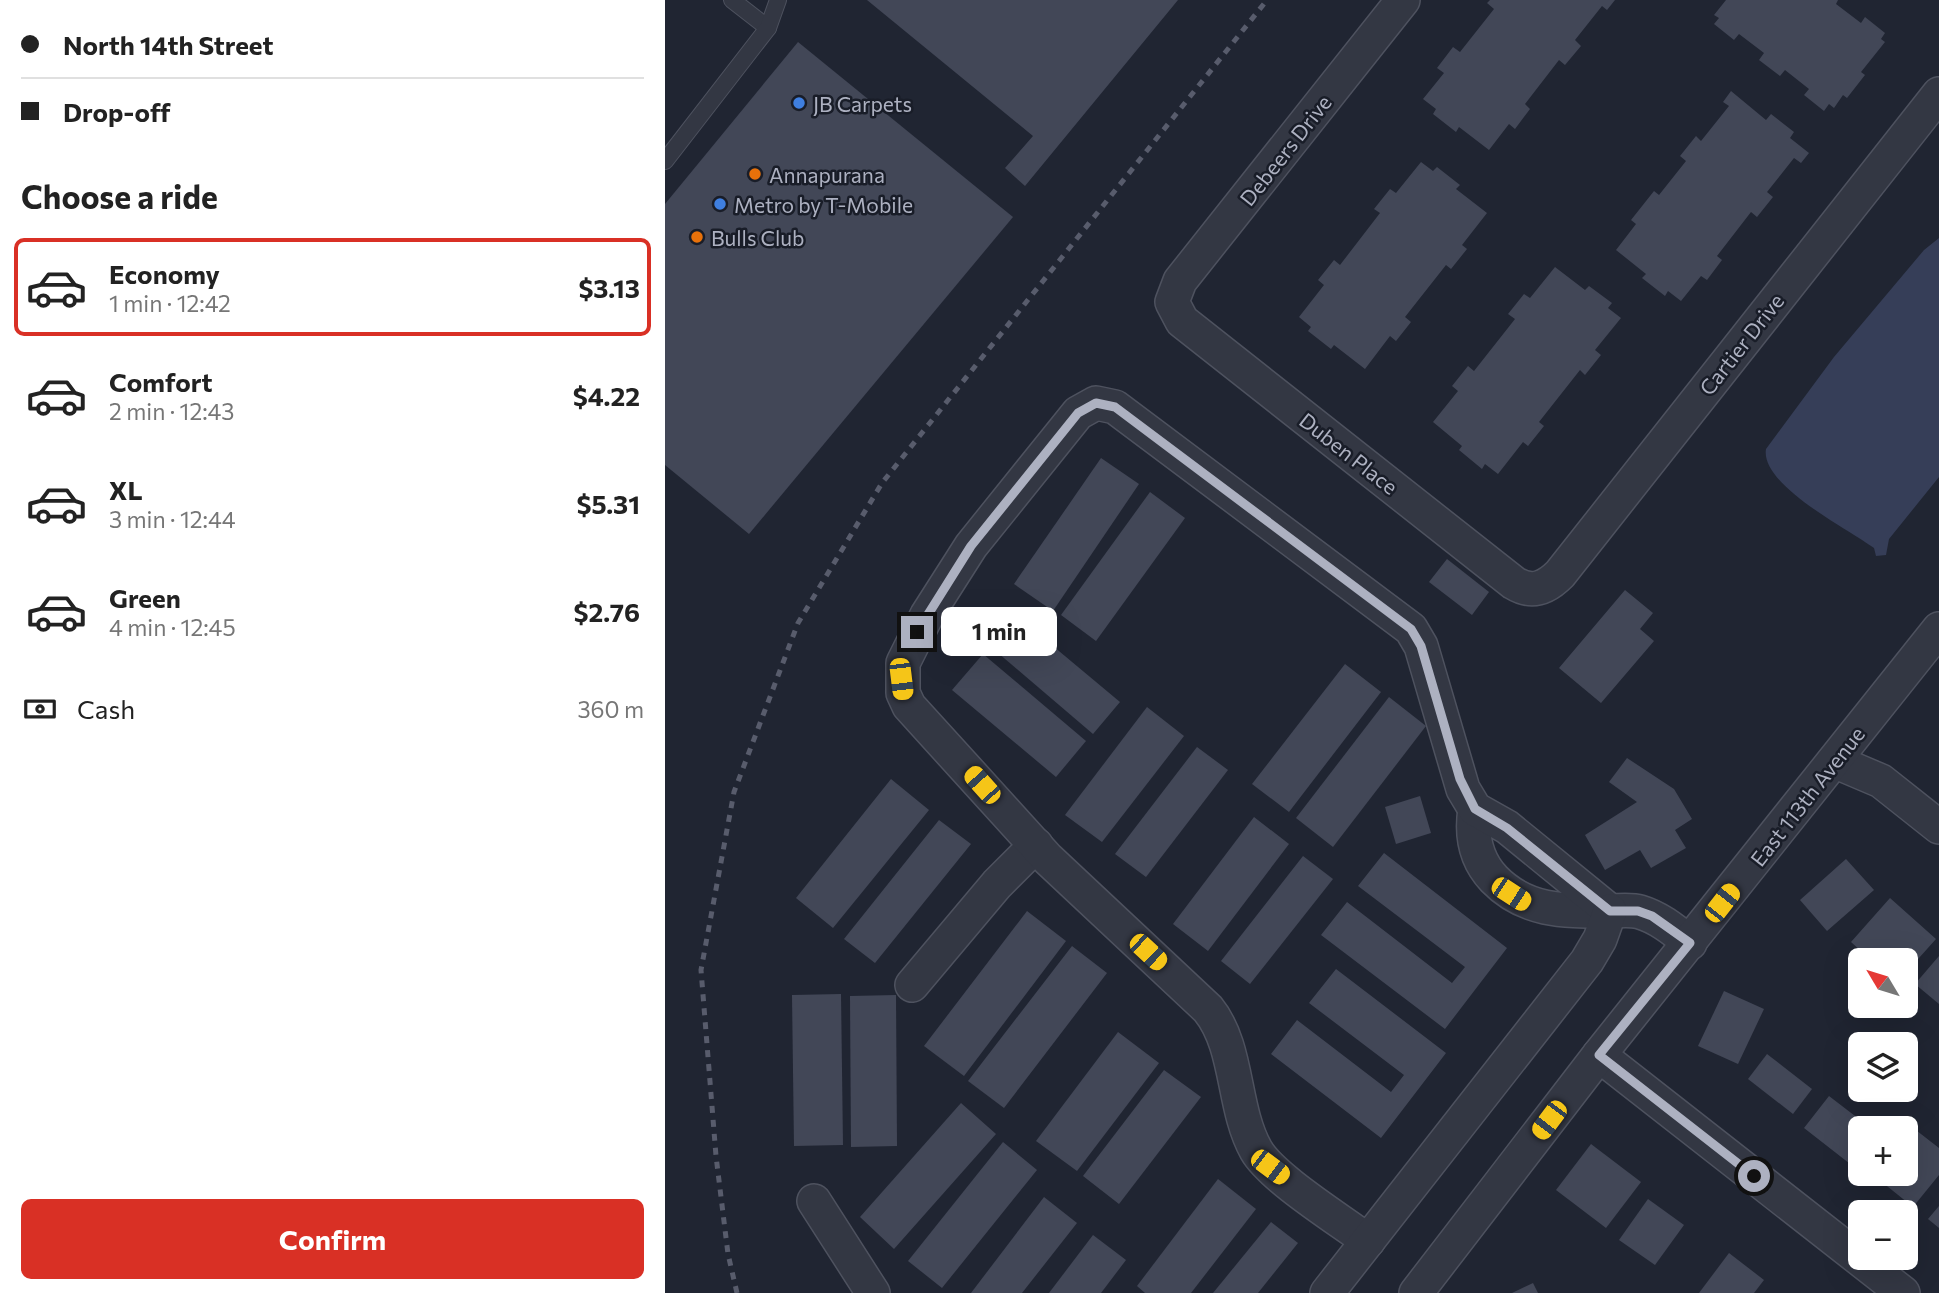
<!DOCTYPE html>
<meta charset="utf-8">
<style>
body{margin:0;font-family:Commissioner,sans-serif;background:#f6f6f6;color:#222;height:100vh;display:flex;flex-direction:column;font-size:26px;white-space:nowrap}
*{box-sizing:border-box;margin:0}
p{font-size:23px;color:#767676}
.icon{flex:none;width:38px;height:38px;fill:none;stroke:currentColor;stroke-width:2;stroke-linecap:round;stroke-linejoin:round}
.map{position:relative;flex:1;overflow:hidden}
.sheet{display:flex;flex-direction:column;background:#fff;width:665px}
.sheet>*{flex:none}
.guide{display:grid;align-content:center;height:154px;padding:0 21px;background:#fff}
.needle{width:46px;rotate:308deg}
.fabs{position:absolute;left:1183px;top:948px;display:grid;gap:14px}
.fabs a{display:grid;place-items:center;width:70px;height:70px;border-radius:10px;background:#fff;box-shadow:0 7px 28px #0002;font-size:35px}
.end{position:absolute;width:32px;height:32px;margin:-16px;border:9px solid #adb1c1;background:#111;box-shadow:0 0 0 4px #111}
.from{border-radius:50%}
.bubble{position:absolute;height:49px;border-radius:10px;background:#fff;box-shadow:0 7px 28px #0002;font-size:23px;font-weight:700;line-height:49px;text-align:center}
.car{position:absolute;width:21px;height:42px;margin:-21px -10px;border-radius:9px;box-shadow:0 0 5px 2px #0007;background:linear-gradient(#f5c518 24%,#345 0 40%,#f5c518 0 76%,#345 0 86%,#f5c518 0)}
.guide b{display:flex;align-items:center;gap:24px;height:66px;font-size:26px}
.guide b+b{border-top:2px solid #e0e0e0}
.guide i{width:18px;height:18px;background:#222}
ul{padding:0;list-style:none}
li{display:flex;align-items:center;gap:21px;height:98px;margin:0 14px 10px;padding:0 7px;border:4px solid transparent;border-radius:10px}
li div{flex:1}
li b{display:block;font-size:26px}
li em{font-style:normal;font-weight:700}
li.current{border-color:#d93025}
li>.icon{width:63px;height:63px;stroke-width:1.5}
h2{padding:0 21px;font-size:32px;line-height:84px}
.pay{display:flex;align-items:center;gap:18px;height:77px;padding:0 21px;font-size:26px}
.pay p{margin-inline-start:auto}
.cta{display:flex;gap:14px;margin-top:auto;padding:14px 21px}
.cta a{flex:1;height:80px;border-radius:10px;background:#d93025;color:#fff;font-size:28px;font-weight:700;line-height:80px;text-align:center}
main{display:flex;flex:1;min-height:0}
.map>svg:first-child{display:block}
.water{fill:#363e58}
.building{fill:#424757}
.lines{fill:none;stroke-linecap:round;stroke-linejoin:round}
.service-casing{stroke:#4e525f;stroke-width:18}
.minor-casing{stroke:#4e525f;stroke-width:36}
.service{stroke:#333743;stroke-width:16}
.minor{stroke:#333743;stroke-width:33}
.rail{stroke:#585c6c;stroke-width:5;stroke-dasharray:7 7;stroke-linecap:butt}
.route{stroke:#adb1c1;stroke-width:9}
.shop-dot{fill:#3f7fe0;stroke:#191d28;stroke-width:2.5}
.food-dot{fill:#e8710a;stroke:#191d28;stroke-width:2.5}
.labels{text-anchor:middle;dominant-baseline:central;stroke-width:5;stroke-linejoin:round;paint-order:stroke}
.poi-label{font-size:21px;fill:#adb1c1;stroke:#191d28;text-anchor:start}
.street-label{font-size:21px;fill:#adb1c1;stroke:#191d28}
</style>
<main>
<section class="sheet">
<div class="guide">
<b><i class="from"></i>North 14th Street</b>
<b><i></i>Drop-off</b>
</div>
<h2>Choose a ride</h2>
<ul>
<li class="current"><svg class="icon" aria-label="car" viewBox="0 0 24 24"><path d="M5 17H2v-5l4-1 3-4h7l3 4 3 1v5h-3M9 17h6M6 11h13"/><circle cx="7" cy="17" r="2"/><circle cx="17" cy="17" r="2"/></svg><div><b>Economy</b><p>1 min · 12:42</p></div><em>$3.13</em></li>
<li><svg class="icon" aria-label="car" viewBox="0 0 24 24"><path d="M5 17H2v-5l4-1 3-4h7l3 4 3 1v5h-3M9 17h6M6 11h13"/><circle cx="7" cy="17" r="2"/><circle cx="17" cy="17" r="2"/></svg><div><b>Comfort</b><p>2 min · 12:43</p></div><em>$4.22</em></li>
<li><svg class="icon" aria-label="car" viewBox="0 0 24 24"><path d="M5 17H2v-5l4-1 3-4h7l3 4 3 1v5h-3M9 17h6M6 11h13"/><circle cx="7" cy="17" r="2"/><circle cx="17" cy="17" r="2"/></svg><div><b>XL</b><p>3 min · 12:44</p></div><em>$5.31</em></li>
<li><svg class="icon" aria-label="car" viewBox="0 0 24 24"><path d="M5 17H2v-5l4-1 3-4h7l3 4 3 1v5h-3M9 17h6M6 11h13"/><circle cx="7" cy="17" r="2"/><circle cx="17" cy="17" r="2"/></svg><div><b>Green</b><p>4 min · 12:45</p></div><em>$2.76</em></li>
</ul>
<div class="pay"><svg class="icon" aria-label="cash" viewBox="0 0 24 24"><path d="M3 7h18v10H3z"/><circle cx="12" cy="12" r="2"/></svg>Cash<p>360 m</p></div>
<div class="cta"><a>Confirm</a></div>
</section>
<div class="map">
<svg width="1274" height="1293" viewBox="0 0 1274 1293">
<rect width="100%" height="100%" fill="#202532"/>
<!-- water -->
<path class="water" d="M 1274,238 L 1274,477 L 1224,539 L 1221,555 L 1211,556 L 1209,548 C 1183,529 1095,485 1101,449 L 1169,357 L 1259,250 Z"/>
<!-- building -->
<g class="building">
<path d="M 202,0 L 513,0 L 360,186 L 340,168 L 368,136 Z"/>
<path d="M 825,0 L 950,0 L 942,10 L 937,6 L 910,40 L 916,46 L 900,65 L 894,60 L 860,104 L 865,109 L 850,129 L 844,124 L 824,150 L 794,127 L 791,132 L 768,114 L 771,109 L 758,99 L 779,73 L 772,68 L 788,47 L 795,52 L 829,9 L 822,3 Z"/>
<path d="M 1061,0 L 1173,0 L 1171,4 L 1196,23 L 1200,17 L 1220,33 L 1216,39 L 1220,42 L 1196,72 L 1200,75 L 1182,98 L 1178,95 L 1169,108 L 1164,104 L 1159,111 L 1139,95 L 1144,89 L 1120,70 L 1115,76 L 1094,60 L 1099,53 L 1074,34 L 1069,40 L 1049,24 L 1054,18 L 1049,15 Z"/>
<path d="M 133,42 L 348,217 L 84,534 L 0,465 L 0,204 Z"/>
<path d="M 1066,91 L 1101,120 L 1106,114 L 1129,132 L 1125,138 L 1144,153 L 1136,163 L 1129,158 L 1102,192 L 1108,197 L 1092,217 L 1086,212 L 1052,256 L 1057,260 L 1042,280 L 1036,276 L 1016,301 L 1003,291 L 1000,296 L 977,278 L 981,274 L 951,250 L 971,224 L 966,220 L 989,191 L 994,195 L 1021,161 L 1015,156 L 1031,136 L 1036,141 L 1064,106 L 1058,102 Z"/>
<path d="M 756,162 L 768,171 L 772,167 L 795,185 L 791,189 L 822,213 L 797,245 L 802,249 L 786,269 L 781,265 L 740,317 L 746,322 L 731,341 L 725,336 L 700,369 L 669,345 L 666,349 L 643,331 L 646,327 L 634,317 L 659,285 L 653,280 L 669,260 L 675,265 L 715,213 L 709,209 L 725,189 L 731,193 Z"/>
<path d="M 890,267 L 920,290 L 924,286 L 947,303 L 943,308 L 956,318 L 930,350 L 936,355 L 920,375 L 915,370 L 874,422 L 879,426 L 863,446 L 858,442 L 833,474 L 820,464 L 817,469 L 794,450 L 797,446 L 768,422 L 793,391 L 787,386 L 803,366 L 809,371 L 850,319 L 843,314 L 859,294 L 865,298 Z"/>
<path d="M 436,458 L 474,484 L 388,611 L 349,584 Z"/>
<path d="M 485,492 L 520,518 L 431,641 L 396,615 Z"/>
<path d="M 782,559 L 824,592 L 807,615 L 764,582 Z"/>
<path d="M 960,590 L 988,613 L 975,629 L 989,641 L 936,703 L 894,668 Z"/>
<path d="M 352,616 L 455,702 L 428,734 L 326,647 Z"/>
<path d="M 318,654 L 421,741 L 391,777 L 287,690 Z"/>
<path d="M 680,664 L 716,692 L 624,812 L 587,784 Z"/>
<path d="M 724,697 L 761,726 L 668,847 L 631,818 Z"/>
<path d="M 482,707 L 519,736 L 437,842 L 400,815 Z"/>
<path d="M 532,747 L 563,770 L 481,877 L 450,854 Z"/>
<path d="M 962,758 L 1009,789 L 1027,819 L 1010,830 L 1021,848 L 986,868 L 975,850 L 940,870 L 920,835 L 972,802 L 944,782 Z"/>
<path d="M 226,779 L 264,810 L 168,928 L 131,898 Z"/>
<path d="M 755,796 L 766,833 L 731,844 L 720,807 Z"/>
<path d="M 589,817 L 624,844 L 543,951 L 508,924 Z"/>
<path d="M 274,820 L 306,844 L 210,963 L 179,939 Z"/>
<path d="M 719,853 L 842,948 L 780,1029 L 656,935 L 682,902 L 787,983 L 800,967 L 693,886 Z"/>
<path d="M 638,856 L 668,879 L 585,984 L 556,961 Z"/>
<path d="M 1181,859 L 1209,890 L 1162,931 L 1135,900 Z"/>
<path d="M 1225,898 L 1271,939 L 1245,968 L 1241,961 L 1230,954 L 1224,961 L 1207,961 L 1186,942 Z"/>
<path d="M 362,911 L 401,941 L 299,1076 L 259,1046 Z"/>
<path d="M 407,946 L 442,973 L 339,1108 L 303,1081 Z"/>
<path d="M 1274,956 L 1274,1004 L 1250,984 Z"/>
<path d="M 671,969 L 781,1053 L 716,1138 L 606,1054 L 632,1020 L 726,1092 L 739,1075 L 644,1003 Z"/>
<path d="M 1059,991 L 1099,1009 L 1073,1064 L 1033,1046 Z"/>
<path d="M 176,994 L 178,1145 L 129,1146 L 127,995 Z"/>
<path d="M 231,995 L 232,1146 L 186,1147 L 185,996 Z"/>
<path d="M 453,1032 L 494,1063 L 412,1171 L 371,1141 Z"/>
<path d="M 1102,1054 L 1147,1089 L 1128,1114 L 1083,1079 Z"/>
<path d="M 499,1070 L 536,1097 L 454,1204 L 418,1176 Z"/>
<path d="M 1164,1096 L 1207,1129 L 1195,1129 L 1195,1159 L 1189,1167 L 1139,1128 Z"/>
<path d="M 296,1103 L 331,1134 L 229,1249 L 195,1217 Z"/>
<path d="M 1247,1127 L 1274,1148 L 1274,1175 L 1248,1207 L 1207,1174 L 1241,1174 L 1241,1134 Z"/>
<path d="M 338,1142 L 372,1170 L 277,1288 L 243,1261 Z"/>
<path d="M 926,1144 L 976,1182 L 941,1228 L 891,1190 Z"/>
<path d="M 553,1179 L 591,1209 L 526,1293 L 480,1293 L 472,1286 Z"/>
<path d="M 379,1197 L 412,1223 L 357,1293 L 306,1293 Z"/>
<path d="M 983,1199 L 1019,1225 L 990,1265 L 954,1240 Z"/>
<path d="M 1274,1206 L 1274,1228 L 1263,1219 Z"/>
<path d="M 606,1222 L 633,1243 L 593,1293 L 548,1293 Z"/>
<path d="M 428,1235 L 461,1260 L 436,1293 L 384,1293 Z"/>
<path d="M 1064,1253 L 1099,1280 L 1089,1293 L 1034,1293 Z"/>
<path d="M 868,1283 L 873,1293 L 847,1293 Z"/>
</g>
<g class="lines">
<defs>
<g id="service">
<path d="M 67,0 L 103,28"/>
<path d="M 0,161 L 103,28 L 113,0"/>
</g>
<g id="minor">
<path d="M 738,0 L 515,281 L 507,302 L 517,321 L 849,583 C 867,594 881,588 895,574 L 1274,94"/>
<path d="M 1169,761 L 1216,781 L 1274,827"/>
<path d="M 810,809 C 806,835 810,859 829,879 C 861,912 900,911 943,911 C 954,911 965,909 975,912 C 995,918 1010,931 1025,943"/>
<path d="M 247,985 L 332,884 L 371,845"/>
<path d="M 934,1055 L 1238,1293"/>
<path d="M 149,1201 L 208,1293"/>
<path d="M 703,1241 C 675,1220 607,1178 591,1150 C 567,1107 574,1047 543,1009 L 383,859 L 244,706 L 238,693 L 238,663 L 262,615 L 306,546 L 413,413 L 431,403 L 450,407 L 746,629 L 756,646 L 798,789 L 810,809 L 842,827 L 945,911"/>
<path d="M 662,1293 L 922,961 L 935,939 L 945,911"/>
<path d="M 751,1293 L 934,1055 L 1274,629"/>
</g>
</defs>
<!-- service casing -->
<use href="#service" class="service-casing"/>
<!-- minor casing -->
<use href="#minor" class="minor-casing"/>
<!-- service -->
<use href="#service" class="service"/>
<!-- minor -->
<use href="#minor" class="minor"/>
<!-- rail -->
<path class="rail" d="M 72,1293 L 63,1254 L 51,1156 L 36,970 L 69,792 L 133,623 L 217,483 L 602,0"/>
</g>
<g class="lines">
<!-- route -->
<path class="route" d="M 252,632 L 306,546 L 413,413 L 431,403 L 450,407 L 746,629 L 756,646 L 795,779 L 810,809 L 842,828 L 945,911 L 973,911 L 987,916 L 1025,943 L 934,1055 L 1089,1176"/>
</g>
<!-- markers -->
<g class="shop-dot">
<circle cx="134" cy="103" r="7"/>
<circle cx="55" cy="204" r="7"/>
</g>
<g class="food-dot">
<circle cx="90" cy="174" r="7"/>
<circle cx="32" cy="237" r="7"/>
</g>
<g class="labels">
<!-- poi labels -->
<g class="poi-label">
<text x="148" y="103">JB Carpets</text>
<text x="104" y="174">Annapurana</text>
<text x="69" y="204">Metro by T-Mobile</text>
<text x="46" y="237">Bulls Club</text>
</g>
<!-- street labels -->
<g class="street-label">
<text transform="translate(620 150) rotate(-52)">Debeers Drive</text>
<text transform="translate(1076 344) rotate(-52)">Cartier Drive</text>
<text transform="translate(684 453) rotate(38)">Duben Place</text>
<text transform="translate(1142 796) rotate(-52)">East 113th Avenue</text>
</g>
</g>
</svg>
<div class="fabs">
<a><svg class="needle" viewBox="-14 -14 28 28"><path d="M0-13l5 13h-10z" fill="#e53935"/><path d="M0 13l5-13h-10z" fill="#767676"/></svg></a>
<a><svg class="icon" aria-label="layers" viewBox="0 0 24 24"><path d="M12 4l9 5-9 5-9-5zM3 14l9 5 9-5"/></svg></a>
<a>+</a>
<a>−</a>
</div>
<i class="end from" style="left:1089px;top:1176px"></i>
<i class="end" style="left:252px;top:632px"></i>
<div class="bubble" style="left:276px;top:607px;width:116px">1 min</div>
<i class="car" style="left:236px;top:679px;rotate:173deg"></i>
<i class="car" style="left:317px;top:785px;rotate:318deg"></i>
<i class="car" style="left:846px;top:894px;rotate:123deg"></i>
<i class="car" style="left:1057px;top:903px;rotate:38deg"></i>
<i class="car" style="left:483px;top:952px;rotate:133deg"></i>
<i class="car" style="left:884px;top:1120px;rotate:217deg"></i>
<i class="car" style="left:605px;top:1167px;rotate:127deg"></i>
</div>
</main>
